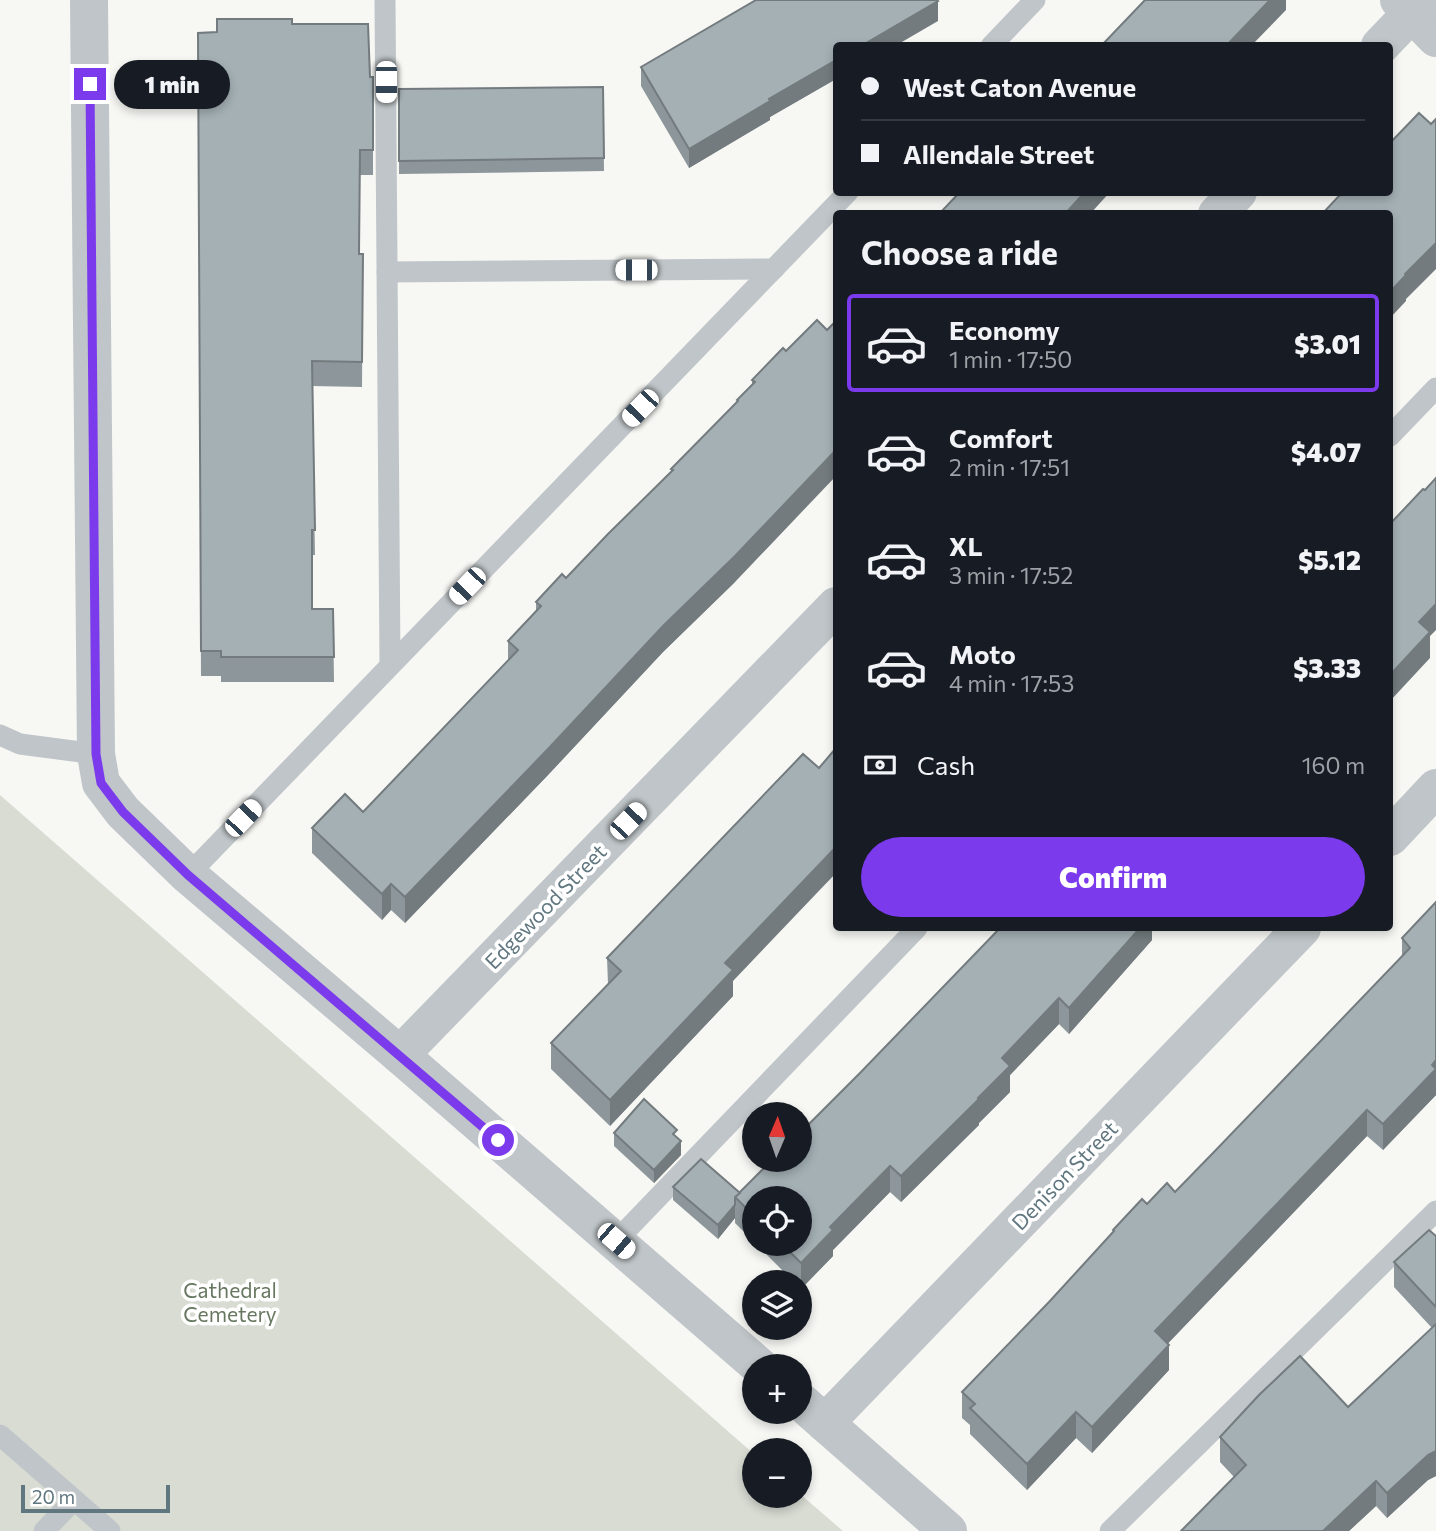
<!DOCTYPE html>
<meta charset="utf-8">
<style>
body{margin:0;font-family:Commissioner,sans-serif;background:#20242c;color:#f1f3f6;height:100vh;display:flex;flex-direction:column;font-size:26px;white-space:nowrap}
*{box-sizing:border-box;margin:0}
p{font-size:23px;color:#9ea1a6}
.icon{flex:none;width:38px;height:38px;fill:none;stroke:currentColor;stroke-width:2;stroke-linecap:round;stroke-linejoin:round}
.map{position:relative;flex:1;overflow:hidden}
.side{position:absolute;left:833px;top:210px;width:560px;height:721px;display:flex;flex-direction:column;background:#171b24;border-radius:7px;box-shadow:0 4px 10px #0003}
.side>*{flex:none}
.guide{position:absolute;left:833px;top:42px;width:560px;height:154px;border-radius:7px;box-shadow:0 4px 10px #0003;display:grid;align-content:center;height:154px;padding:0 28px;background:#171b24}
.needle{width:46px;rotate:2deg}
.fabs{position:absolute;left:742px;top:1102px;display:grid;gap:14px}
.fabs a{display:grid;place-items:center;width:70px;height:70px;border-radius:50%;background:#171b24;box-shadow:0 4px 10px #0003;font-size:35px}
.scale{position:absolute;left:21px;bottom:18px;width:149px;box-sizing:border-box;padding-left:7px;border:4px solid #617780;border-top:0;font-size:19px;line-height:24px;white-space:nowrap;color:#617780;-webkit-text-stroke:5px #fff;paint-order:stroke}
.end{position:absolute;width:32px;height:32px;margin:-16px;border:9px solid #7c3aed;background:#fff;box-shadow:0 0 0 4px #fff}
.from{border-radius:50%}
.bubble{position:absolute;height:49px;border-radius:24px;background:#171b24;box-shadow:0 4px 10px #0003;font-size:23px;font-weight:800;line-height:49px;text-align:center}
.car{position:absolute;width:21px;height:42px;margin:-21px -10px;border-radius:9px;box-shadow:0 0 5px 2px #0007;background:linear-gradient(#fff 24%,#345 0 40%,#fff 0 76%,#345 0 86%,#fff 0)}
.guide b{display:flex;align-items:center;gap:24px;height:66px;font-size:26px}
.guide b+b{border-top:2px solid #363941}
.guide i{width:18px;height:18px;background:#f1f3f6}
ul{padding:0;list-style:none}
li{display:flex;align-items:center;gap:21px;height:98px;margin:0 14px 10px;padding:0 14px;border:4px solid transparent;border-radius:7px}
li div{flex:1}
li b{display:block;font-size:26px}
li em{font-style:normal;font-weight:800}
li.current{border-color:#7c3aed}
li>.icon{width:63px;height:63px;stroke-width:1.5}
h2{padding:0 28px;font-size:32px;line-height:84px}
.pay{display:flex;align-items:center;gap:18px;height:77px;padding:0 28px;font-size:26px}
.pay p{margin-inline-start:auto}
.button{display:flex;gap:14px;margin-top:auto;padding:14px 28px}
.button a{flex:1;height:80px;border-radius:42px;background:#7c3aed;color:#fff;font-size:28px;font-weight:800;line-height:80px;text-align:center}
.map>svg:first-child{display:block}
.green{fill:#d8dcd3}
.lines{fill:none;stroke-linecap:round;stroke-linejoin:round}
.lane{stroke:#bfc5c8;stroke-width:21}
.street{stroke:#bfc5c8;stroke-width:38}
.wall{fill:#8d979b}
.shaded-wall{fill:#737b7e}
.building{fill:#a4b0b4;stroke:#737b7e;stroke-width:2}
.route{stroke:#7c3aed;stroke-width:9}
.labels{text-anchor:middle;dominant-baseline:central;stroke-width:7;stroke-linejoin:round;paint-order:stroke}
.street-label{font-size:21px;fill:#617780;stroke:#fff}
.park-label{font-size:21px;fill:#687860;stroke:#fff}
</style>
<div class="map">
<svg width="1436" height="1531" viewBox="0 0 1436 1531">
<rect width="100%" height="100%" fill="#f7f7f4"/>
<!-- green -->
<path class="green" d="M 0,795 L 754,1454 L 754,1496 L 800,1496 L 800,1494 L 843,1531 L 0,1531 Z"/>
<g class="lines">
<!-- lane -->
<g class="lane">
<path d="M 385,0 L 390,665"/>
<path d="M 991,46 L 1035,0"/>
<path d="M 387,272 L 774,269"/>
<path d="M 1390,436 L 1436,388"/>
<path d="M 0,735 L 20,744 L 96,754"/>
<path d="M 188,875 L 848,192"/>
<path d="M 616,1241 L 917,928"/>
<path d="M 0,1435 L 110,1531"/>
<path d="M 44,1531 L 74,1500"/>
<path d="M 1110,1531 L 1436,1211"/>
</g>
<!-- street -->
<g class="street">
<path d="M 89,0 L 96,754 L 101,783 L 123,812 L 188,875 L 400,1055 L 760,1367"/>
<path d="M 1399,0 L 1436,38"/>
<path d="M 1380,46 L 1424,0"/>
<path d="M 1217,214 L 1238,192"/>
<path d="M 1390,837 L 1436,788"/>
<path d="M 400,1055 L 836,606"/>
<path d="M 800,1401 L 948,1531"/>
<path d="M 825,1423 L 1302,928"/>
</g>
</g>
<!-- wall -->
<g class="wall">
<path d="M 938,21 L 836,46 L 836,79 L 770,117 L 770,120 L 689,168 L 641,86 L 641,67 Z"/>
<path d="M 292,24 L 370,77 L 373,77 L 373,175 L 360,175 L 359,254 L 363,254 L 362,387 L 312,386 L 315,555 L 312,555 L 312,609 L 333,609 L 334,682 L 221,682 L 221,676 L 201,676 L 198,33 L 217,32 Z"/>
<path d="M 603,87 L 604,171 L 399,174 L 399,89 Z"/>
<path d="M 783,348 L 735,582 L 663,652 L 548,775 L 405,923 L 391,910 L 382,920 L 312,853 L 312,828 L 363,812 L 508,661 L 508,641 L 536,611 L 536,602 L 566,578 L 671,471 L 671,469 L 737,403 L 737,400 L 752,384 L 752,380 Z"/>
<path d="M 819,768 L 733,981 L 733,996 L 610,1126 L 551,1069 L 551,1043 L 608,984 L 607,958 Z"/>
<path d="M 1436,902 L 1436,1095 L 1383,1150 L 1367,1136 L 1168,1343 L 1169,1370 L 1092,1453 L 1076,1438 L 1027,1490 L 970,1434 L 970,1425 L 962,1418 L 962,1392 L 1049,1302 L 1113,1233 L 1113,1230 L 1147,1204 L 1175,1192 L 1213,1153 L 1402,957 L 1402,938 Z"/>
<path d="M 1152,928 L 1152,940 L 1069,1034 L 1059,1024 L 1010,1075 L 1010,1092 L 979,1123 L 979,1125 L 901,1202 L 890,1192 L 833,1250 L 833,1256 L 801,1289 L 800,1287 L 800,1283 L 795,1283 L 756,1244 L 800,1244 L 754,1199 L 754,1242 L 735,1223 L 735,1218 L 718,1239 L 673,1200 L 673,1187 L 740,1193 Z"/>
<path d="M 614,1133 L 677,1138 L 681,1155 L 654,1183 L 614,1146 Z"/>
<path d="M 1436,1236 L 1436,1476 L 1428,1480 L 1387,1518 L 1376,1506 L 1349,1531 L 1181,1531 L 1234,1477 L 1220,1462 L 1220,1437 L 1348,1407 L 1432,1328 L 1394,1287 L 1394,1262 Z"/>
</g>
<!-- shaded-wall -->
<g class="shaded-wall">
<path d="M 1270,0 L 1286,0 L 1286,10 L 1251,46 L 1226,46 Z"/>
<path d="M 938,1 L 938,21 L 895,46 L 861,46 Z"/>
<path d="M 836,60 L 836,79 L 770,117 L 770,120 L 689,168 L 689,149 L 769,99 Z"/>
<path d="M 1085,192 L 1110,192 L 1090,214 L 1065,214 Z"/>
<path d="M 1436,243 L 1436,269 L 1406,299 L 1406,301 L 1390,318 L 1390,292 L 1405,274 Z"/>
<path d="M 836,450 L 836,476 L 735,582 L 663,652 L 548,775 L 405,923 L 405,897 L 663,626 Z"/>
<path d="M 1436,604 L 1436,630 L 1430,636 L 1430,658 L 1390,701 L 1390,675 L 1419,622 Z"/>
<path d="M 836,847 L 836,873 L 733,981 L 733,996 L 610,1126 L 610,1100 L 725,963 Z"/>
<path d="M 391,884 L 391,910 L 382,920 L 382,894 Z"/>
<path d="M 1140,928 L 1152,928 L 1152,940 L 1069,1034 L 1069,1008 Z"/>
<path d="M 1059,998 L 1059,1024 L 1010,1075 L 1010,1092 L 979,1123 L 979,1125 L 901,1202 L 901,1176 L 978,1098 L 1002,1058 Z"/>
<path d="M 1436,1060 L 1436,1095 L 1383,1150 L 1383,1124 Z"/>
<path d="M 1367,1110 L 1367,1136 L 1155,1357 L 1155,1331 Z"/>
<path d="M 681,1141 L 681,1155 L 654,1183 L 654,1170 Z"/>
<path d="M 890,1166 L 890,1192 L 833,1250 L 833,1256 L 801,1289 L 801,1263 L 830,1227 Z"/>
<path d="M 735,1205 L 735,1218 L 718,1239 L 718,1225 Z"/>
<path d="M 1169,1345 L 1169,1370 L 1092,1453 L 1092,1427 Z"/>
<path d="M 1076,1412 L 1076,1438 L 1027,1490 L 1027,1464 Z"/>
<path d="M 1436,1451 L 1436,1476 L 1428,1480 L 1387,1518 L 1387,1493 L 1428,1455 Z"/>
<path d="M 1376,1481 L 1376,1506 L 1349,1531 L 1323,1531 Z"/>
</g>
<!-- building -->
<g class="building">
<path d="M 756,0 L 937,0 L 938,1 L 861,46 L 836,46 L 836,60 L 769,99 L 770,101 L 689,149 L 641,67 Z"/>
<path d="M 1145,0 L 1270,0 L 1226,46 L 1101,46 Z"/>
<path d="M 217,19 L 292,19 L 292,24 L 368,24 L 370,77 L 373,77 L 373,150 L 360,150 L 359,254 L 363,254 L 362,362 L 312,361 L 315,530 L 312,530 L 312,609 L 333,609 L 334,657 L 221,657 L 221,651 L 201,651 L 198,33 L 217,32 Z"/>
<path d="M 603,87 L 604,158 L 399,161 L 399,89 Z"/>
<path d="M 1419,113 L 1431,124 L 1436,119 L 1436,243 L 1405,274 L 1406,275 L 1390,292 L 1390,214 L 1322,214 L 1339,196 L 1338,195 L 1341,192 L 1390,192 L 1390,143 Z"/>
<path d="M 960,192 L 1085,192 L 1065,214 L 939,214 Z"/>
<path d="M 817,320 L 827,330 L 836,321 L 836,450 L 735,556 L 663,626 L 548,749 L 405,897 L 391,884 L 382,894 L 312,828 L 345,794 L 363,812 L 518,650 L 508,641 L 541,606 L 536,602 L 562,574 L 566,578 L 608,534 L 673,470 L 671,469 L 738,401 L 737,400 L 755,382 L 752,380 L 783,348 L 786,351 Z"/>
<path d="M 1436,478 L 1436,604 L 1419,622 L 1430,632 L 1390,675 L 1390,524 L 1423,489 L 1425,490 Z"/>
<path d="M 836,748 L 836,847 L 725,963 L 733,970 L 610,1100 L 551,1043 L 621,971 L 607,958 L 803,754 L 819,768 Z"/>
<path d="M 1436,902 L 1436,1060 L 1432,1065 L 1436,1069 L 1383,1124 L 1367,1110 L 1155,1331 L 1169,1345 L 1092,1427 L 1076,1412 L 1027,1464 L 970,1408 L 975,1404 L 962,1392 L 1049,1302 L 1114,1231 L 1113,1230 L 1142,1199 L 1147,1204 L 1167,1183 L 1175,1192 L 1213,1153 L 1410,948 L 1402,938 Z"/>
<path d="M 1000,928 L 1140,928 L 1069,1008 L 1059,998 L 1002,1058 L 1010,1066 L 978,1098 L 979,1099 L 901,1176 L 890,1166 L 830,1227 L 833,1230 L 801,1263 L 782,1244 L 800,1244 L 800,1199 L 754,1199 L 754,1216 L 735,1197 L 772,1160 L 800,1160 L 800,1133 L 860,1073 Z"/>
<path d="M 644,1099 L 677,1130 L 673,1134 L 681,1141 L 654,1170 L 614,1133 Z"/>
<path d="M 701,1159 L 740,1193 L 735,1197 L 735,1205 L 718,1225 L 673,1187 Z"/>
<path d="M 1429,1230 L 1436,1236 L 1436,1307 L 1394,1262 Z"/>
<path d="M 1436,1324 L 1436,1451 L 1428,1455 L 1387,1493 L 1376,1481 L 1323,1531 L 1181,1531 L 1246,1465 L 1220,1437 L 1259,1395 L 1300,1356 L 1348,1407 Z"/>
</g>
<g class="lines">
<!-- route -->
<path class="route" d="M 90,84 L 96,754 L 101,783 L 123,812 L 188,875 L 498,1140"/>
</g>
<g class="labels">
<!-- street labels -->
<g class="street-label">
<text transform="translate(545 906) rotate(-46)">Edgewood Street</text>
<text transform="translate(1064 1175) rotate(-46)">Denison Street</text>
</g>
<!-- park labels -->
<g class="park-label">
<text x="230" y="1289">Cathedral<tspan x="230" dy="24">Cemetery</tspan></text>
</g>
</g>
</svg>
<div class="fabs">
<a><svg class="needle" viewBox="-14 -14 28 28"><path d="M0-13l5 13h-10z" fill="#e53935"/><path d="M0 13l5-13h-10z" fill="#9ea1a6"/></svg></a>
<a><svg class="icon" aria-label="locate" viewBox="0 0 24 24"><circle cx="12" cy="12" r="6"/><path d="M12 2v4M12 18v4M2 12h4M18 12h4"/></svg></a>
<a><svg class="icon" aria-label="layers" viewBox="0 0 24 24"><path d="M12 4l9 5-9 5-9-5zM3 14l9 5 9-5"/></svg></a>
<a>+</a>
<a>−</a>
</div>
<div class="scale">20 m</div>
<i class="end from" style="left:498px;top:1140px"></i>
<i class="end" style="left:90px;top:84px"></i>
<div class="bubble" style="left:114px;top:60px;width:116px">1 min</div>
<i class="car" style="left:386px;top:82px;rotate:180deg"></i>
<i class="car" style="left:636px;top:270px;rotate:270deg"></i>
<i class="car" style="left:640px;top:408px;rotate:224deg"></i>
<i class="car" style="left:467px;top:586px;rotate:224deg"></i>
<i class="car" style="left:243px;top:818px;rotate:44deg"></i>
<i class="car" style="left:628px;top:821px;rotate:44deg"></i>
<i class="car" style="left:616px;top:1241px;rotate:131deg"></i>
<div class="guide">
<b><i class="from"></i>West Caton Avenue</b>
<b><i></i>Allendale Street</b>
</div>
<section class="side">
<h2>Choose a ride</h2>
<ul>
<li class="current"><svg class="icon" aria-label="car" viewBox="0 0 24 24"><path d="M5 17H2v-5l4-1 3-4h7l3 4 3 1v5h-3M9 17h6M6 11h13"/><circle cx="7" cy="17" r="2"/><circle cx="17" cy="17" r="2"/></svg><div><b>Economy</b><p>1 min · 17:50</p></div><em>$3.01</em></li>
<li><svg class="icon" aria-label="car" viewBox="0 0 24 24"><path d="M5 17H2v-5l4-1 3-4h7l3 4 3 1v5h-3M9 17h6M6 11h13"/><circle cx="7" cy="17" r="2"/><circle cx="17" cy="17" r="2"/></svg><div><b>Comfort</b><p>2 min · 17:51</p></div><em>$4.07</em></li>
<li><svg class="icon" aria-label="car" viewBox="0 0 24 24"><path d="M5 17H2v-5l4-1 3-4h7l3 4 3 1v5h-3M9 17h6M6 11h13"/><circle cx="7" cy="17" r="2"/><circle cx="17" cy="17" r="2"/></svg><div><b>XL</b><p>3 min · 17:52</p></div><em>$5.12</em></li>
<li><svg class="icon" aria-label="car" viewBox="0 0 24 24"><path d="M5 17H2v-5l4-1 3-4h7l3 4 3 1v5h-3M9 17h6M6 11h13"/><circle cx="7" cy="17" r="2"/><circle cx="17" cy="17" r="2"/></svg><div><b>Moto</b><p>4 min · 17:53</p></div><em>$3.33</em></li>
</ul>
<div class="pay"><svg class="icon" aria-label="cash" viewBox="0 0 24 24"><path d="M3 7h18v10H3z"/><circle cx="12" cy="12" r="2"/></svg>Cash<p>160 m</p></div>
<div class="button"><a>Confirm</a></div>
</section>
</div>
